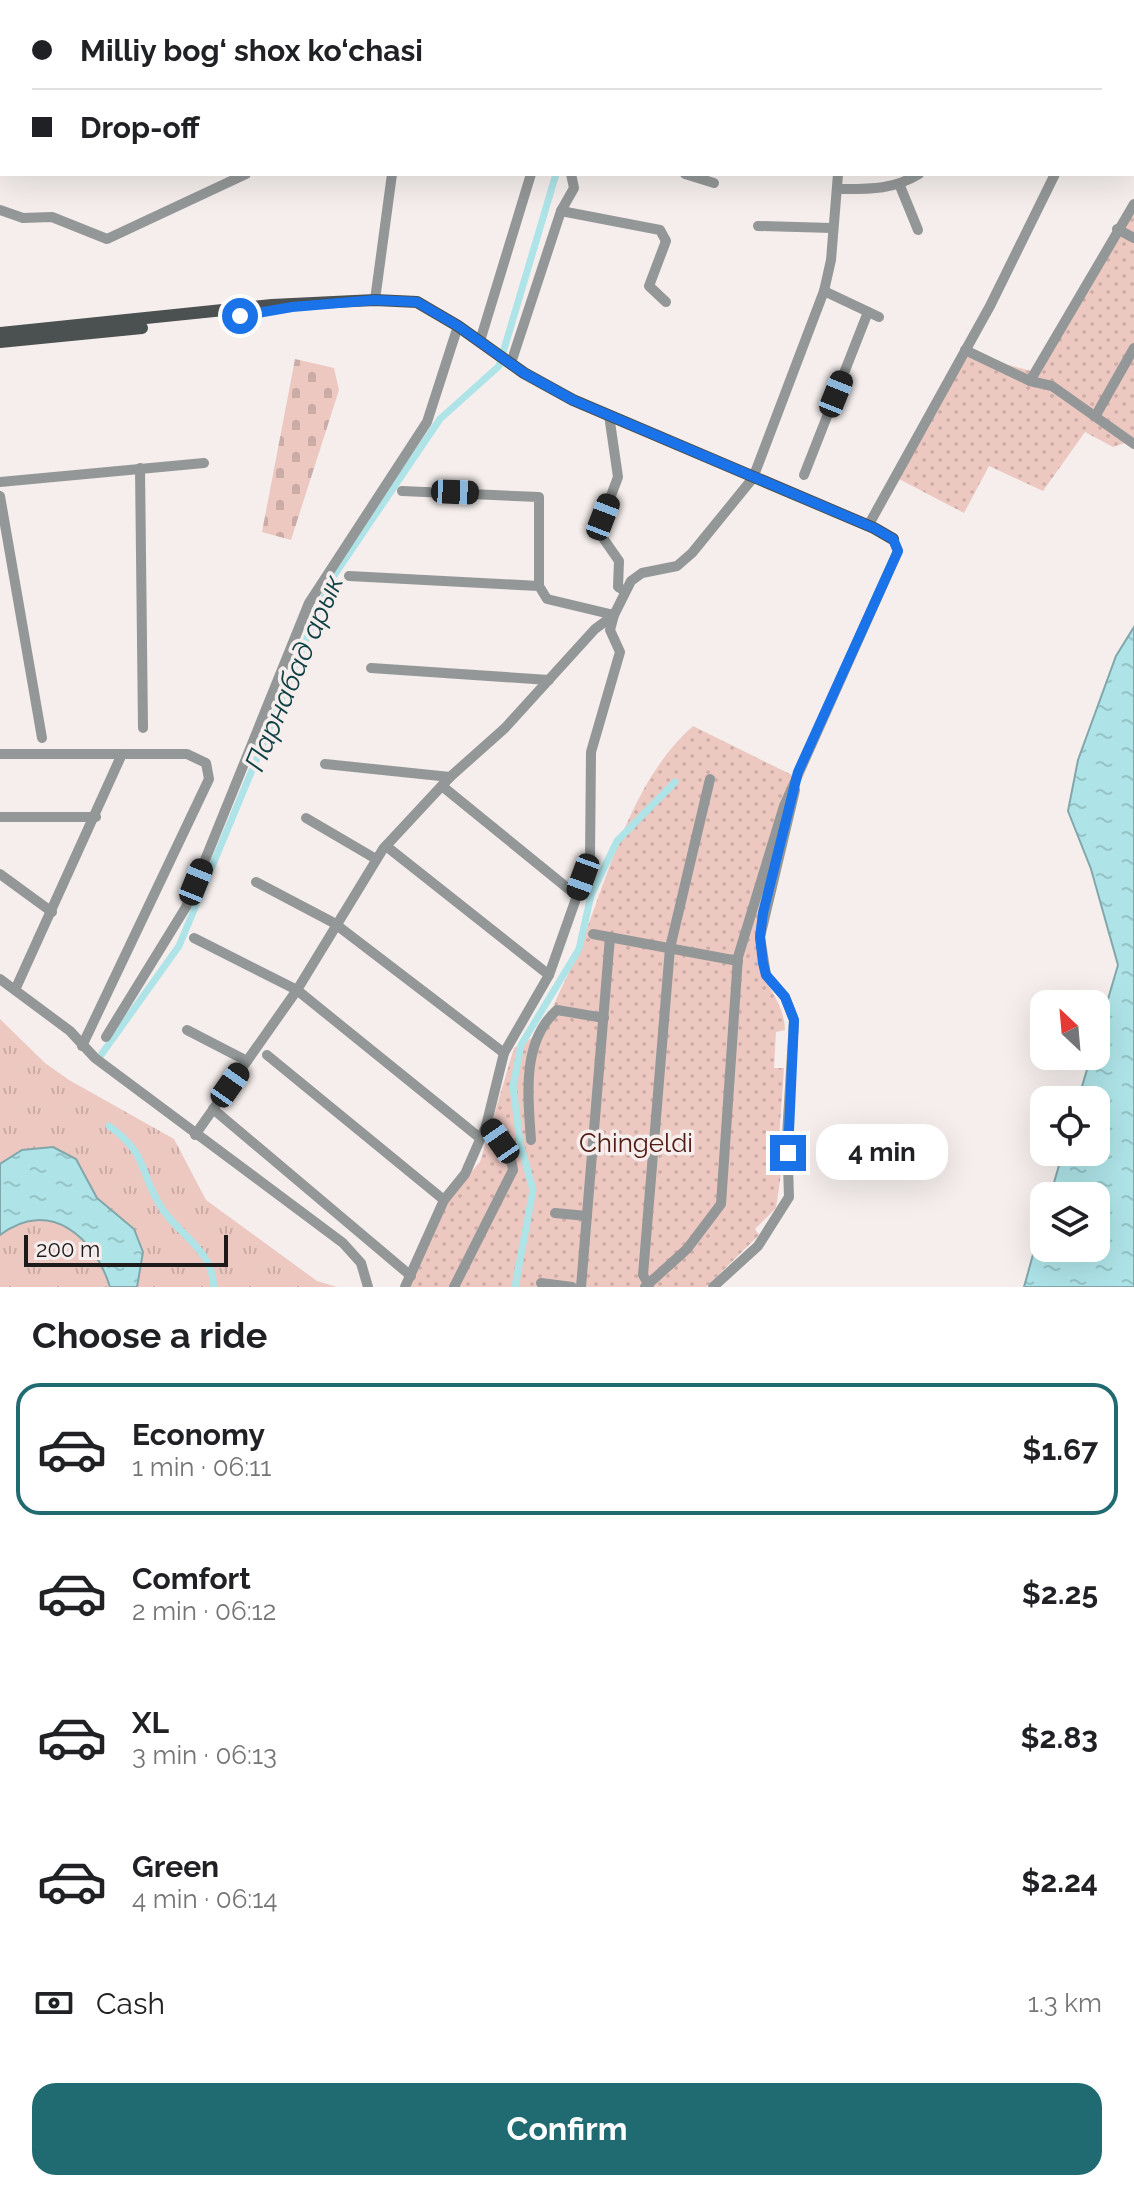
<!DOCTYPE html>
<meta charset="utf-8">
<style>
body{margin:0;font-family:Raleway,sans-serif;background:#f2f2f2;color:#202124;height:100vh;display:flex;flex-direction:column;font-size:30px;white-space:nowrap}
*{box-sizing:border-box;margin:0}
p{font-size:26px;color:#757577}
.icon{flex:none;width:44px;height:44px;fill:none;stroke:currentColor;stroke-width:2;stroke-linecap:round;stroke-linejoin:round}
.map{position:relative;height:1287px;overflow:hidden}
.panel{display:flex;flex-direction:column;background:#fff;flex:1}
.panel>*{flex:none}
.banner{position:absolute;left:0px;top:0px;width:1134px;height:176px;box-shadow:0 8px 32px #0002;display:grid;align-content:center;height:176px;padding:0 32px;background:#fff}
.needle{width:52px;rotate:334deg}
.buttons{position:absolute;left:1030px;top:990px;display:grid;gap:16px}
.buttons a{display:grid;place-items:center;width:80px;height:80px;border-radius:16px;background:#fff;box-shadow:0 8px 32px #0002;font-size:40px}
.scale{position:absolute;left:24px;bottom:20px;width:204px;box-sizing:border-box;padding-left:8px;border:4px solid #1d1a1a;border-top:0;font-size:22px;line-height:28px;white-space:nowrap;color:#1d1a1a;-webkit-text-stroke:6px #f5eeed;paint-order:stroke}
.end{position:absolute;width:36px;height:36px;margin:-18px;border:10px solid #1a73e8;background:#fff;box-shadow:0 0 0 4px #fff}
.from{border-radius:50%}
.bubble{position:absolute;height:56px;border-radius:24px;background:#fff;box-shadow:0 8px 32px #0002;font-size:26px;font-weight:700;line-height:56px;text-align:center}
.car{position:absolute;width:24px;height:48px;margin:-24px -12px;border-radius:10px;box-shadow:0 0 6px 2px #0007;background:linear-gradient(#222 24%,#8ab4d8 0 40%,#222 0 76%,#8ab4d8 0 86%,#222 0)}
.banner b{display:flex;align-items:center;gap:28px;height:76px;font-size:30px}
.banner b+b{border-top:2px solid #e0e0e0}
.banner i{width:20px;height:20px;background:#202124}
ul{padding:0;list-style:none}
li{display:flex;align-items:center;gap:24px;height:132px;margin:0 16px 12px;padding:0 16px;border:4px solid transparent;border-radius:24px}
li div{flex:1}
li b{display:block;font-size:30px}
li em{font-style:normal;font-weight:700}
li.selected{border-color:#206b71}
li>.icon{width:72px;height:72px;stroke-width:1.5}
h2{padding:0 32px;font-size:36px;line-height:96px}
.pay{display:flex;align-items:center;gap:20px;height:88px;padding:0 32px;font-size:30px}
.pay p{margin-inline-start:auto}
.button{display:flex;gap:16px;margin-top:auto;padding:16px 32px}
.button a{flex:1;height:92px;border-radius:24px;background:#206b71;color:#fff;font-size:32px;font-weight:700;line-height:92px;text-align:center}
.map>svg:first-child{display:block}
.grass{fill:url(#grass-dots)}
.cemetery{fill:url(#cemetery-stones)}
.park{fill:url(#park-tufts)}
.water{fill:url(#water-ripples);stroke:#82a7aa;stroke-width:2}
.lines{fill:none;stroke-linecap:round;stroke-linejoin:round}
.stream{stroke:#82a7aa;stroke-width:2}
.canal{stroke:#aee4e8;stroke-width:7}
.minor{stroke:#949797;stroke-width:10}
.major{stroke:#4b5050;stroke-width:12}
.route{stroke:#1a73e8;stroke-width:10}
.labels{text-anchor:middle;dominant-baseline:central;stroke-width:7;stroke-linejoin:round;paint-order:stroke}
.park-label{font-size:26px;fill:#521b13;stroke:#f5eeed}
.water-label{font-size:28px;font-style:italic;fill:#104145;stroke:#f5eeed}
</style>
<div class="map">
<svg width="1134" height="1287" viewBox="0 0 1134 1287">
<defs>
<pattern id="grass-dots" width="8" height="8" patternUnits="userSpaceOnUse" patternTransform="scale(2)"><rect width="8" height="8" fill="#ecc8c1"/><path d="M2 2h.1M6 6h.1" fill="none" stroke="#caaba5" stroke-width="1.8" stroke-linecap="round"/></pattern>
<pattern id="cemetery-stones" width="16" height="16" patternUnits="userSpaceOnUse" patternTransform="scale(2)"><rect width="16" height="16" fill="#ecc8c1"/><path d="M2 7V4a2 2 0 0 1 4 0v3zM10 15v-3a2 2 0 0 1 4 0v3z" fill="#caaba5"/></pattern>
<pattern id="park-tufts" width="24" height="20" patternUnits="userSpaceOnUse" patternTransform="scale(2)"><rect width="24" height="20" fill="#ecc8c1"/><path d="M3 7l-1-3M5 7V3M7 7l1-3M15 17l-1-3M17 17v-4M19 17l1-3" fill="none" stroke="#caaba5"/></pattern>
<pattern id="water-ripples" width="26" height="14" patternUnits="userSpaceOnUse" patternTransform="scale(2)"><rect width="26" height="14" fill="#aee4e8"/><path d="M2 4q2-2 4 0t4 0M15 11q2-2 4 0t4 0" fill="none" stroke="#95c3c6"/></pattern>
</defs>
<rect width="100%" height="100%" fill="#f5eeed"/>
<!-- grass -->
<g class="grass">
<path d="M 1134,203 L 1134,440 L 1113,447 L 1085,432 L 1043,491 L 989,466 L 964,513 L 897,478 L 968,354 L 1035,372 Z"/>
<path d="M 693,726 L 794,776 C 784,829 751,905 758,956 C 762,986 784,999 785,1030 L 776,1032 L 774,1068 L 784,1068 L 779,1139 L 786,1140 L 776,1208 L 755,1229 L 759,1235 L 706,1287 L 406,1287 L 446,1200 L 480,1162 L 514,1048 C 522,1043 534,1038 540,1031 C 550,1020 555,1000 562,987 C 604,904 620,791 693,726 Z"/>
</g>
<!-- cemetery -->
<path class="cemetery" d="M 295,359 L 334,368 L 339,390 L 291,540 L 262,532 Z"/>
<!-- park -->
<path class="park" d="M 0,1019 L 45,1063 L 69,1080 L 174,1139 L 206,1200 L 317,1281 L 337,1287 L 0,1287 Z"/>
<!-- water -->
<g class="water">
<path d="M 1134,627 L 1134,1287 L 1024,1287 L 1044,1215 L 1044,1248 L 1096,1248 L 1096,1196 L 1050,1196 L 1063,1152 L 1096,1152 L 1096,1100 L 1078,1100 L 1091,1056 L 1096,1056 L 1096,1040 L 1118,965 L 1091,869 L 1068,811 L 1078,760 L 1116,656 Z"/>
<path d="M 53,1147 L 76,1159 L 97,1198 L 134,1229 L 143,1252 L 137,1287 L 110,1287 C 95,1238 50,1197 0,1235 L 0,1164 L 22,1150 Z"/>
</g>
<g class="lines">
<!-- stream -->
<path class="stream" d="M 788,2 L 788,0"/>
<!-- canal -->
<g class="canal">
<path d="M 607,2 L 608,0"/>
<path d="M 101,1055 L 179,946 L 331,580 L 440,419 L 499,366 L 556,174"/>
<path d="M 109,1126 C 150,1155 139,1175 163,1210 C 182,1237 212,1250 214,1287"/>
<path d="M 515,1287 L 533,1190 L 520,1143 L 513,1086 L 521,1045 L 579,949 L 591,895 L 617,841 L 675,782"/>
</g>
<!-- minor -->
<g class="minor">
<path d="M 301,2 L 301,0"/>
<path d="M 346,2 L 347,0"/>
<path d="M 420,2 L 421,0"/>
<path d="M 587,2 L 588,0"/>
<path d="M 624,2 L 624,0"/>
<path d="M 846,2 L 846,0"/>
<path d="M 1000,2 L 1001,0"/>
<path d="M 1077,2 L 1079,0"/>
<path d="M 1132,31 L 1134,27"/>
<path d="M 1132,126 L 1134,127"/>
<path d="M 685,174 L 714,183"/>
<path d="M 900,186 L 918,230"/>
<path d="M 839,189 C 869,189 893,190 919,174"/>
<path d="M 0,210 L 23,218 L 52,217 L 107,239 L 246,174"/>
<path d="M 561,211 L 660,230 L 666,241 L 649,286 L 666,302"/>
<path d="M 758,226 L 832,228"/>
<path d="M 1117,229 L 1134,238"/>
<path d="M 824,291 L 879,317"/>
<path d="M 375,300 L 392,174"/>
<path d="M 480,341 L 531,174"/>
<path d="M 965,350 L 1030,381 L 1052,386 L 1134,444"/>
<path d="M 511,363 L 561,211 L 574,188 L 571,174"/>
<path d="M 1030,381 L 1134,204"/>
<path d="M 609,415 L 618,477 L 603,517 L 603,538 L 619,561 L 618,587 L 625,591"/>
<path d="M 1096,415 L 1134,348"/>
<path d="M 140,468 L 143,728"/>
<path d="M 804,475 L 868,312"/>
<path d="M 0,482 L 204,463"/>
<path d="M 402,491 L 539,497 L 539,586"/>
<path d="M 0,496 L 42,738"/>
<path d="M 868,526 L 990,306 L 1055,174"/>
<path d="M 349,576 L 539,586 L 547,599 L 614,615 L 610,630 L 620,652 L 591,752 L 590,859 L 549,975 L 504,1053 L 486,1126 L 465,1174 L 444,1200 L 405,1287"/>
<path d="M 371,668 L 549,680"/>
<path d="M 0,754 L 187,754 L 206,763 L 209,779 L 82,1046"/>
<path d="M 325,764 L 450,777"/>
<path d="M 442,786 L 576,895"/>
<path d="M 0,817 L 96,817"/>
<path d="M 306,818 L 376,859"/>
<path d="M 386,846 L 549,975"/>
<path d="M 0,874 L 52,912"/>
<path d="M 256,882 L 334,923 L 504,1053"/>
<path d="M 593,934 L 738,961"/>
<path d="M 194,938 L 297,990 L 480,1138"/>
<path d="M 0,979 L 70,1031 L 95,1058 L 343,1243 L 361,1263 L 368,1287"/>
<path d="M 15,990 L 122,754"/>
<path d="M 187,1030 L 247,1061 L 297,990 L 383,849 L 450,777 L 505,728 L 595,629 L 614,615 L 631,581 L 642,573 L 677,566 L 692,553 L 753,478 L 824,291 L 831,260 L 838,174"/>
<path d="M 106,1037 L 186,907 L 309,603 L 427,422 L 458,326"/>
<path d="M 267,1055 L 444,1200"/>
<path d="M 213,1109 L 411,1276"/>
<path d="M 195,1135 L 247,1061"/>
<path d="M 531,1140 C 528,1097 521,1042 557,1010 L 604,1018"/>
<path d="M 555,1213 L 587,1216"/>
<path d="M 541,1283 L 572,1287"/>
<path d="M 649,1285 L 643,1275 L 670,948 L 710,779"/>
<path d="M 454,1287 L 513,1170 L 510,1154 L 491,1127 L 486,1126"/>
<path d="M 581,1287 L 610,937"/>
<path d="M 645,1287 L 687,1249 L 721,1204 L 738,957 L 784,806 L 898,551 L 893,539"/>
<path d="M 713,1287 L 758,1246 L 789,1197 L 787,1136 L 794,1020 L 785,997 L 766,975 L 760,937 L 795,790"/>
</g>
<!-- major -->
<g class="major">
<path d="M 0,333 L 272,305 L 375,300 L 417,302 L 458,326 L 524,373 L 573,400 L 874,528 L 893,539"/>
<path d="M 0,342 L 142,328"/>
</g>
</g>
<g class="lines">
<!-- route -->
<path class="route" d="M 240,316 L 292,307 L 375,300 L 417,302 L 458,326 L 524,373 L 573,400 L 874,528 L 893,539 L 898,551 L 798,772 L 763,913 L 760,937 L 763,963 L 766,975 L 785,997 L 794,1020 L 788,1153"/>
</g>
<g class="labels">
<!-- park labels -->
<g class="park-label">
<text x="636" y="1143">Chingeldi</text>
</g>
<!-- water labels -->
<g class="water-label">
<text transform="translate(294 673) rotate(-67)">Парнабад арык</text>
</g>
</g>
</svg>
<div class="buttons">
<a><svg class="needle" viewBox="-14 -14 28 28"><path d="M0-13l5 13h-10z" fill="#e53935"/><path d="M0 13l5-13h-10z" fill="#757577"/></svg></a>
<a><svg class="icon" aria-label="locate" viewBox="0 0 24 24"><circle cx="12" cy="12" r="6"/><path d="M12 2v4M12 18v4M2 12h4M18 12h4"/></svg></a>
<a><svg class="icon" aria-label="layers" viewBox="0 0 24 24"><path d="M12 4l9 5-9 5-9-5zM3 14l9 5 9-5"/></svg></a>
</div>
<div class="scale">200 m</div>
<i class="end from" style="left:240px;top:316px"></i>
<i class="end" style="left:788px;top:1153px"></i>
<div class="bubble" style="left:816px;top:1124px;width:132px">4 min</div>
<i class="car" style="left:836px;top:394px;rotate:22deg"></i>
<i class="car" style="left:455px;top:492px;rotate:92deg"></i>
<i class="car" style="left:603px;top:517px;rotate:21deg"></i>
<i class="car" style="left:583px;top:877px;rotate:200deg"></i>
<i class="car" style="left:196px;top:882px;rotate:22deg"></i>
<i class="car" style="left:230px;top:1085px;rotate:35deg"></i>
<i class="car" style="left:500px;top:1141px;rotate:325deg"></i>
<div class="banner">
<b><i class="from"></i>Milliy bog‘ shox ko‘chasi</b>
<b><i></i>Drop-off</b>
</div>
</div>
<section class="panel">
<h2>Choose a ride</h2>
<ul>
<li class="selected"><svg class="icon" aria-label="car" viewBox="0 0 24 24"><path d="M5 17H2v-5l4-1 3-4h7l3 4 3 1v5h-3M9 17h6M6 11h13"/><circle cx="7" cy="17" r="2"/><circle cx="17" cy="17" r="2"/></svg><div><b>Economy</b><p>1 min · 06:11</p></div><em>$1.67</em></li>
<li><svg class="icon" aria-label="car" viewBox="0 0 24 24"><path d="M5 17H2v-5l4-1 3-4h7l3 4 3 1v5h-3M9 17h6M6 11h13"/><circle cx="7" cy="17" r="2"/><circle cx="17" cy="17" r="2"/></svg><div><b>Comfort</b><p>2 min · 06:12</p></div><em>$2.25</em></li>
<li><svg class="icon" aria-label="car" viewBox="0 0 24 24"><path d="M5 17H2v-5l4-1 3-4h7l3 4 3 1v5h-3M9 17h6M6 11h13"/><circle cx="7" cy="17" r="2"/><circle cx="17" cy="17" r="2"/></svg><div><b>XL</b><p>3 min · 06:13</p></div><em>$2.83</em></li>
<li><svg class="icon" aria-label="car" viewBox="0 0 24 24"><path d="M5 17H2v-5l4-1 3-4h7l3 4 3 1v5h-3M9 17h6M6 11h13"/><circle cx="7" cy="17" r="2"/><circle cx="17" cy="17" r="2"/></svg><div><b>Green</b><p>4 min · 06:14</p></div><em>$2.24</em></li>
</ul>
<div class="pay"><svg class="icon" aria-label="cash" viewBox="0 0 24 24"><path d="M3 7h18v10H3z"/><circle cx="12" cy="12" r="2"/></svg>Cash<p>1.3 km</p></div>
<div class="button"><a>Confirm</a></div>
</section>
